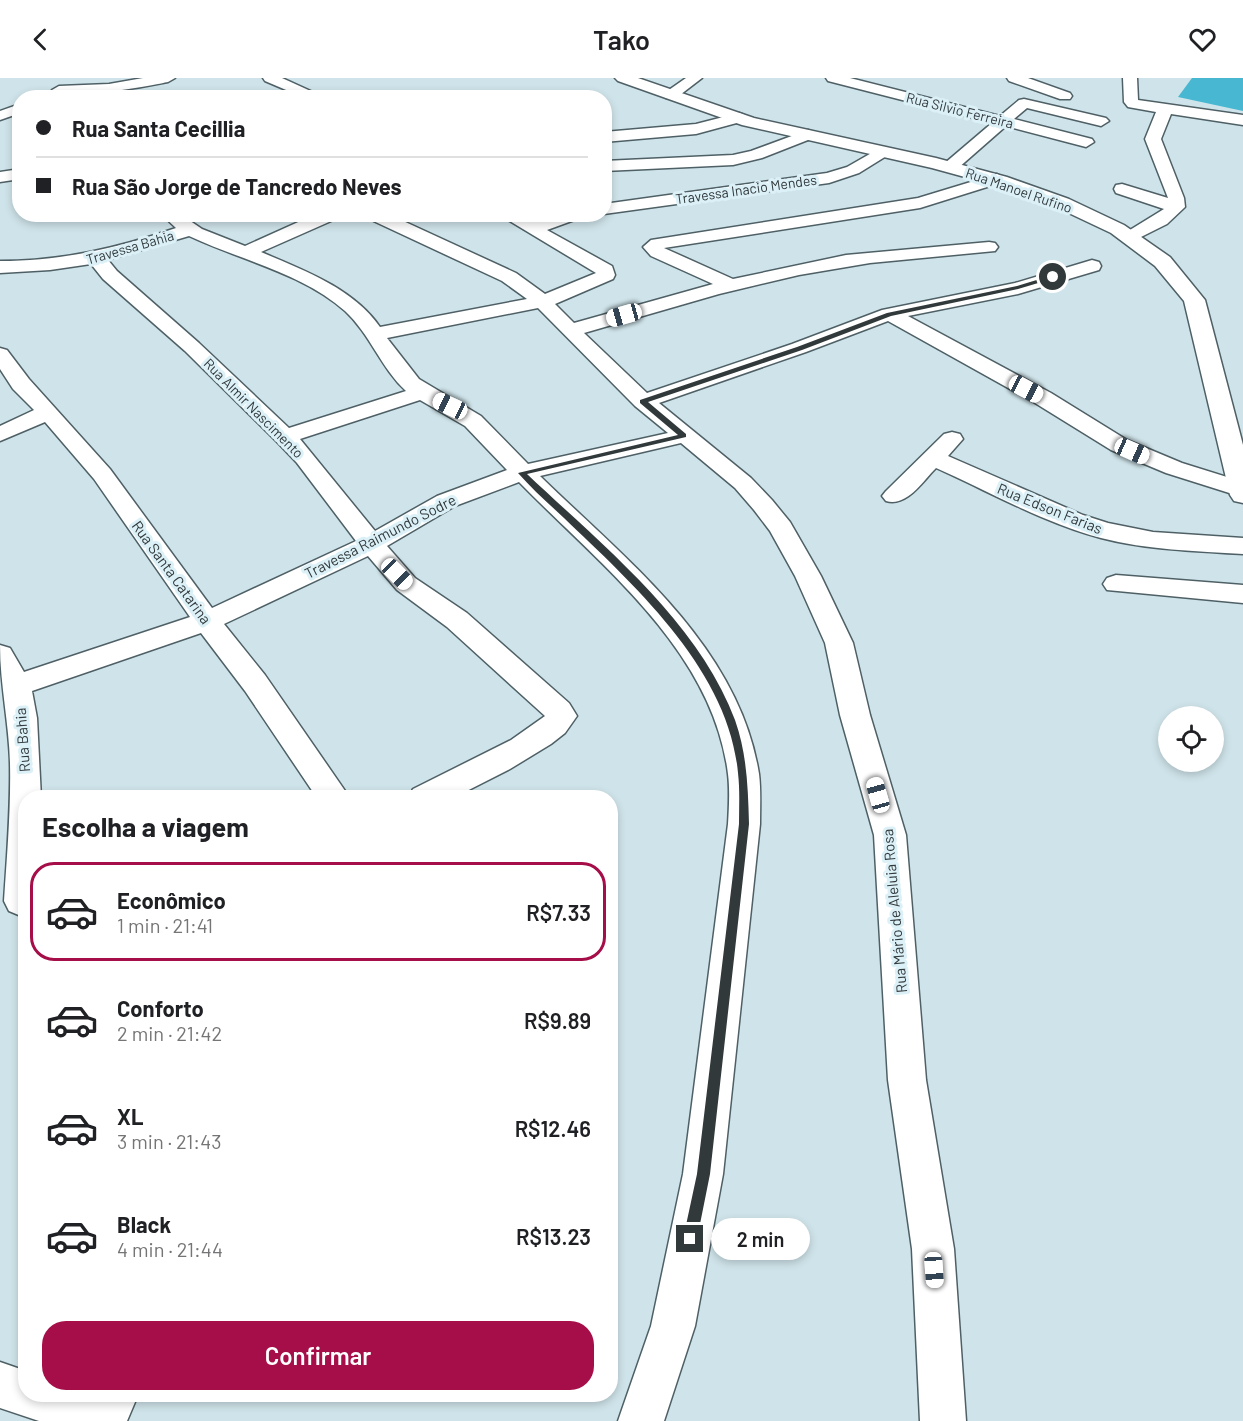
<!DOCTYPE html>
<html lang="pt">
<meta charset="utf-8">
<style>
body{margin:0;font-family:Barlow,sans-serif;background:#f2f2f2;color:#202124;height:100vh;display:flex;flex-direction:column;font-size:22px;white-space:nowrap}
*{box-sizing:border-box;margin:0}
p{font-size:20px;color:#757577}
.icon{flex:none;width:33px;height:33px;fill:none;stroke:currentColor;stroke-width:2;stroke-linecap:round;stroke-linejoin:round}
.map{position:relative;flex:1;overflow:hidden}
.panel{position:absolute;left:18px;top:712px;width:600px;height:612px;display:flex;flex-direction:column;background:#fff;border-radius:24px;box-shadow:0 3px 9px #0003}
.panel>*{flex:none}
.banner{position:absolute;left:12px;top:12px;width:600px;height:132px;border-radius:24px;box-shadow:0 3px 9px #0003;display:grid;align-content:center;height:132px;padding:0 24px;background:#fff}
.buttons{position:absolute;left:1158px;top:628px;display:grid;gap:12px}
.buttons a{display:grid;place-items:center;width:66px;height:66px;border-radius:50%;background:#fff;box-shadow:0 3px 9px #0003;font-size:30px}
.end{position:absolute;width:27px;height:27px;margin:-14px;border:8px solid #31393b;background:#fff;box-shadow:0 0 0 3px #fff}
.from{border-radius:50%}
.bubble{position:absolute;height:42px;border-radius:21px;background:#fff;box-shadow:0 3px 9px #0003;font-size:20px;font-weight:600;line-height:42px;text-align:center}
.car{position:absolute;width:18px;height:36px;margin:-18px -9px;border-radius:8px;box-shadow:0 0 4px 2px #0007;background:linear-gradient(#fff 24%,#345 0 40%,#fff 0 76%,#345 0 86%,#fff 0)}
.banner b{display:flex;align-items:center;gap:21px;height:57px;font-size:22px}
.banner b+b{border-top:2px solid #e0e0e0}
.banner i{width:15px;height:15px;background:#202124}
ul{padding:0;list-style:none}
li{display:flex;align-items:center;gap:18px;height:99px;margin:0 12px 9px;padding:0 12px;border:3px solid transparent;border-radius:24px}
li div{flex:1}
li b{display:block;font-size:22px}
li em{font-style:normal;font-weight:600}
li.on{border-color:#a50e48}
li>.icon{width:54px;height:54px;stroke-width:1.5}
h2{padding:0 24px;font-size:27px;line-height:72px}
.action{display:flex;gap:12px;margin-top:auto;padding:12px 24px}
.action a{flex:1;height:69px;border-radius:24px;background:#a50e48;color:#fff;font-size:24px;font-weight:600;line-height:69px;text-align:center}
header{display:flex;justify-content:space-between;align-items:center;height:78px;padding:0 24px;background:#fff;font-size:27px;font-weight:600}
.map>svg:first-child{display:block}
.forest{fill:#48b7d2}
.lines{fill:none;stroke-linecap:round;stroke-linejoin:round}
.minor-casing{stroke:#4e6066;stroke-width:3}
.secondary-casing{stroke:#4e6066;stroke-width:3}
.minor{fill:#fff;fill-rule:evenodd}
.secondary{fill:#fff;fill-rule:evenodd}
.route{fill:#31393b}
.labels{text-anchor:middle;dominant-baseline:central;stroke-width:6;stroke-linejoin:round;paint-order:stroke}
.far-street-label{font-size:14px;fill:#31393b;stroke:#dcf1f7}
.street-label{font-size:15px;fill:#31393b;stroke:#dcf1f7}
</style>
<header><svg class="icon" aria-label="back" viewBox="0 0 24 24"><path d="M15 5l-7 7 7 7"/></svg>Tako<svg class="icon" aria-label="heart" viewBox="0 0 24 24"><path d="M12 20l-8-8c-3-5 5-10 8-4 3-6 11-1 8 4z"/></svg></header>
<div class="map">
<svg width="1243" height="1343" viewBox="0 0 1243 1343">
<rect width="100%" height="100%" fill="#cfe4ea"/>
<!-- forest -->
<path class="forest" d="M 1192,0 L 1243,0 L 1243,33 L 1178,19 Z"/>
<g class="lines">
<defs>
<g id="minor">
<path d="M 143,0 L 175,0 L 168,4 C 149,8 63,24 52,12 L 59,8 L 109,6 Z"/>
<path d="M 263,0 L 282,0 L 326,20 L 305,20 L 265,3 Z"/>
<path d="M 686,0 L 702,0 L 676,20 L 666,20 L 664,17 L 666,14 Z"/>
<path d="M 826,0 L 850,0 L 1000,38 L 1019,22 L 1024,21 L 1106,40 L 1109,43 L 1101,48 L 1027,30 L 1014,41 L 1092,61 L 1094,64 L 1086,69 L 1006,48 L 957,91 L 945,91 L 943,88 L 945,85 L 992,45 L 828,3 Z"/>
<path d="M 1007,0 L 1028,0 L 1070,15 L 1072,18 L 1070,21 L 1060,21 L 1009,3 Z"/>
<path d="M 1123,0 L 1137,0 L 1138,22 L 1243,37 L 1243,47 L 1171,36 L 1161,61 L 1184,120 L 1185,129 L 1167,146 L 1131,164 L 1125,163 L 1122,159 L 1125,155 L 1164,131 L 1116,115 L 1114,111 L 1116,107 L 1122,106 L 1168,120 L 1145,61 L 1156,34 L 1128,29 L 1124,24 Z"/>
<path d="M 20,26 L 20,35 L 0,42 L 0,33 Z"/>
<path d="M 739,35 L 744,37 L 747,40 L 744,43 L 696,56 L 604,64 L 604,54 L 696,46 Z"/>
<path d="M 808,52 L 813,54 L 816,57 L 813,60 L 762,80 L 733,87 L 604,93 L 604,83 L 733,77 L 751,73 Z"/>
<path d="M 882,69 L 888,71 L 890,74 L 888,77 L 859,95 L 829,105 L 604,136 L 604,126 L 827,95 L 847,89 Z"/>
<path d="M 20,91 L 20,101 L 0,104 L 0,94 Z"/>
<path d="M 997,96 L 1005,101 L 1003,104 L 920,130 L 664,170 L 733,201 L 846,177 L 989,164 L 995,165 L 998,169 L 995,173 L 870,185 L 799,197 L 719,216 L 584,255 L 647,315 L 792,266 L 882,232 L 1015,205 L 1092,182 L 1099,184 L 1101,188 L 1099,192 L 1018,216 L 908,238 L 1051,315 L 1127,362 L 1182,385 L 1243,404 L 1242,419 L 1166,395 L 1111,372 L 1035,325 L 888,243 L 806,274 L 659,325 L 751,400 L 772,422 L 790,444 L 821,498 L 853,565 L 870,637 L 906,757 L 926,1002 L 954,1171 L 966,1343 L 920,1343 L 912,1171 L 888,1002 L 874,757 L 840,637 L 825,565 L 795,498 L 770,453 L 754,432 L 735,410 L 681,365 L 540,398 C 626,482 739,568 759,696 C 761,712 760,729 760,746 L 723,1096 L 695,1248 L 664,1343 L 618,1343 L 651,1248 L 683,1096 L 728,746 C 729,729 730,712 728,696 C 713,572 600,487 519,404 L 455,428 L 387,468 L 415,500 L 467,535 L 569,625 L 577,638 L 565,655 L 551,666 L 510,691 L 453,720 L 408,720 L 413,711 L 511,662 L 545,638 L 447,549 L 397,512 L 368,478 L 224,546 L 265,597 L 350,720 L 317,720 L 245,613 L 201,555 L 32,613 L 37,640 L 41,720 L 26,720 L 26,836 L 21,838 L 9,833 L 4,823 C 7,777 11,731 10,685 C 9,645 0,607 0,567 L 10,570 L 24,594 L 190,539 L 94,401 L 45,344 L 0,363 L 0,348 L 34,332 L 13,311 L 0,291 L 0,270 L 7,272 L 29,301 L 110,391 L 212,530 L 356,463 L 297,385 L 277,364 L 185,273 L 103,201 L 91,186 L 50,192 L 0,195 L 0,183 C 62,183 118,170 176,150 L 161,136 L 180,136 L 202,151 L 245,168 L 316,136 L 340,136 L 338,140 L 261,174 C 303,192 353,210 380,249 L 527,221 L 502,203 L 367,140 L 365,136 L 388,136 L 516,195 L 545,216 L 596,195 L 498,136 L 520,136 L 534,144 L 556,136 L 582,136 L 580,140 L 547,152 L 612,188 L 615,197 L 613,201 L 555,226 L 574,245 L 713,206 L 651,178 L 643,169 L 651,162 L 918,120 ZM 189,158 C 240,182 302,195 345,233 C 370,256 381,290 406,313 L 289,350 L 199,265 L 117,193 L 108,182 ZM 538,230 L 635,328 L 668,355 L 528,386 L 481,338 L 419,301 L 387,260 ZM 420,322 L 465,348 L 507,392 L 437,418 L 375,453 L 300,361 Z"/>
<path d="M 952,354 L 960,356 L 963,361 L 948,378 L 1083,437 L 1108,445 L 1153,454 L 1243,460 L 1243,476 C 1196,473 1147,472 1101,460 C 1044,445 990,414 936,390 C 922,404 907,429 886,423 L 882,418 L 886,413 L 944,356 Z"/>
<path d="M 1116,497 L 1243,507 L 1243,525 L 1107,512 L 1103,506 L 1107,500 Z"/>
<path d="M 0,1284 L 26,1293 L 26,1317 L 138,1317 L 127,1343 L 39,1343 L 0,1330 Z"/>
</g>
<path id="secondary" d="M 615,0 L 638,0 L 754,40 L 936,80 L 1007,99 L 1069,121 L 1124,147 L 1170,179 L 1205,222 L 1243,367 L 1243,425 L 1234,423 L 1230,417 L 1184,223 L 1155,188 L 1111,155 L 1056,129 L 994,107 L 932,90 L 742,47 L 618,3 Z"/>
</defs>
<!-- minor casing -->
<use href="#minor" class="minor-casing"/>
<!-- secondary casing -->
<use href="#secondary" class="secondary-casing"/>
<!-- minor -->
<use href="#minor" class="minor"/>
<!-- secondary -->
<use href="#secondary" class="secondary"/>
</g>
<!-- route -->
<path class="route" d="M 1053,197 L 1055,200 L 1018,211 L 891,238 L 802,272 L 648,324 L 686,356 L 686,359 L 527,396 C 602,467 698,543 735,642 C 747,676 748,710 749,746 L 710,1096 L 697,1161 L 695,1166 L 690,1168 L 685,1166 L 683,1161 L 697,1096 L 739,746 C 739,729 740,712 738,695 C 729,592 634,507 564,440 C 548,425 532,411 518,395 L 678,357 L 640,325 L 640,322 L 797,269 L 887,235 L 1017,208 Z"/>
<g class="labels">
<!-- far-street labels -->
<g class="far-street-label">
<text transform="translate(960 32) rotate(14)">Rua Silvio Ferreira</text>
<text transform="translate(746 111) rotate(-8)">Travessa Inacio Mendes</text>
<text transform="translate(1019 112) rotate(19)">Rua Manoel Rufino</text>
<text transform="translate(130 169) rotate(-16)">Travessa Bahia</text>
<text transform="translate(254 330) rotate(45)">Rua Almir Nascimento</text>
</g>
<!-- street labels -->
<g class="street-label">
<text transform="translate(1050 430) rotate(22)">Rua Edson Farias</text>
<text transform="translate(380 458) rotate(-27)">Travessa Raimundo Sodre</text>
<text transform="translate(172 494) rotate(54)">Rua Santa Catarina</text>
<text transform="translate(22 662) rotate(-94)">Rua Bahia</text>
<text transform="translate(894 833) rotate(-95)">Rua Mário de Aleluia Rosa</text>
</g>
</g>
</svg>
<div class="buttons">
<a><svg class="icon" aria-label="locate" viewBox="0 0 24 24"><circle cx="12" cy="12" r="6"/><path d="M12 2v4M12 18v4M2 12h4M18 12h4"/></svg></a>
</div>
<i class="end from" style="left:1053px;top:199px"></i>
<i class="end" style="left:690px;top:1161px"></i>
<div class="bubble" style="left:711px;top:1140px;width:99px">2 min</div>
<i class="car" style="left:624px;top:237px;rotate:254deg"></i>
<i class="car" style="left:1026px;top:311px;rotate:118deg"></i>
<i class="car" style="left:450px;top:328px;rotate:295deg"></i>
<i class="car" style="left:1132px;top:373px;rotate:114deg"></i>
<i class="car" style="left:397px;top:496px;rotate:135deg"></i>
<i class="car" style="left:878px;top:717px;rotate:344deg"></i>
<i class="car" style="left:934px;top:1192px;rotate:176deg"></i>
<div class="banner">
<b><i class="from"></i>Rua Santa Cecillia</b>
<b><i></i>Rua São Jorge de Tancredo Neves</b>
</div>
<section class="panel">
<h2>Escolha a viagem</h2>
<ul>
<li class="on"><svg class="icon" aria-label="car" viewBox="0 0 24 24"><path d="M5 17H2v-5l4-1 3-4h7l3 4 3 1v5h-3M9 17h6M6 11h13"/><circle cx="7" cy="17" r="2"/><circle cx="17" cy="17" r="2"/></svg><div><b>Econômico</b><p>1 min · 21:41</p></div><em>R$7.33</em></li>
<li><svg class="icon" aria-label="car" viewBox="0 0 24 24"><path d="M5 17H2v-5l4-1 3-4h7l3 4 3 1v5h-3M9 17h6M6 11h13"/><circle cx="7" cy="17" r="2"/><circle cx="17" cy="17" r="2"/></svg><div><b>Conforto</b><p>2 min · 21:42</p></div><em>R$9.89</em></li>
<li><svg class="icon" aria-label="car" viewBox="0 0 24 24"><path d="M5 17H2v-5l4-1 3-4h7l3 4 3 1v5h-3M9 17h6M6 11h13"/><circle cx="7" cy="17" r="2"/><circle cx="17" cy="17" r="2"/></svg><div><b>XL</b><p>3 min · 21:43</p></div><em>R$12.46</em></li>
<li><svg class="icon" aria-label="car" viewBox="0 0 24 24"><path d="M5 17H2v-5l4-1 3-4h7l3 4 3 1v5h-3M9 17h6M6 11h13"/><circle cx="7" cy="17" r="2"/><circle cx="17" cy="17" r="2"/></svg><div><b>Black</b><p>4 min · 21:44</p></div><em>R$13.23</em></li>
</ul>
<div class="action"><a>Confirmar</a></div>
</section>
</div>
